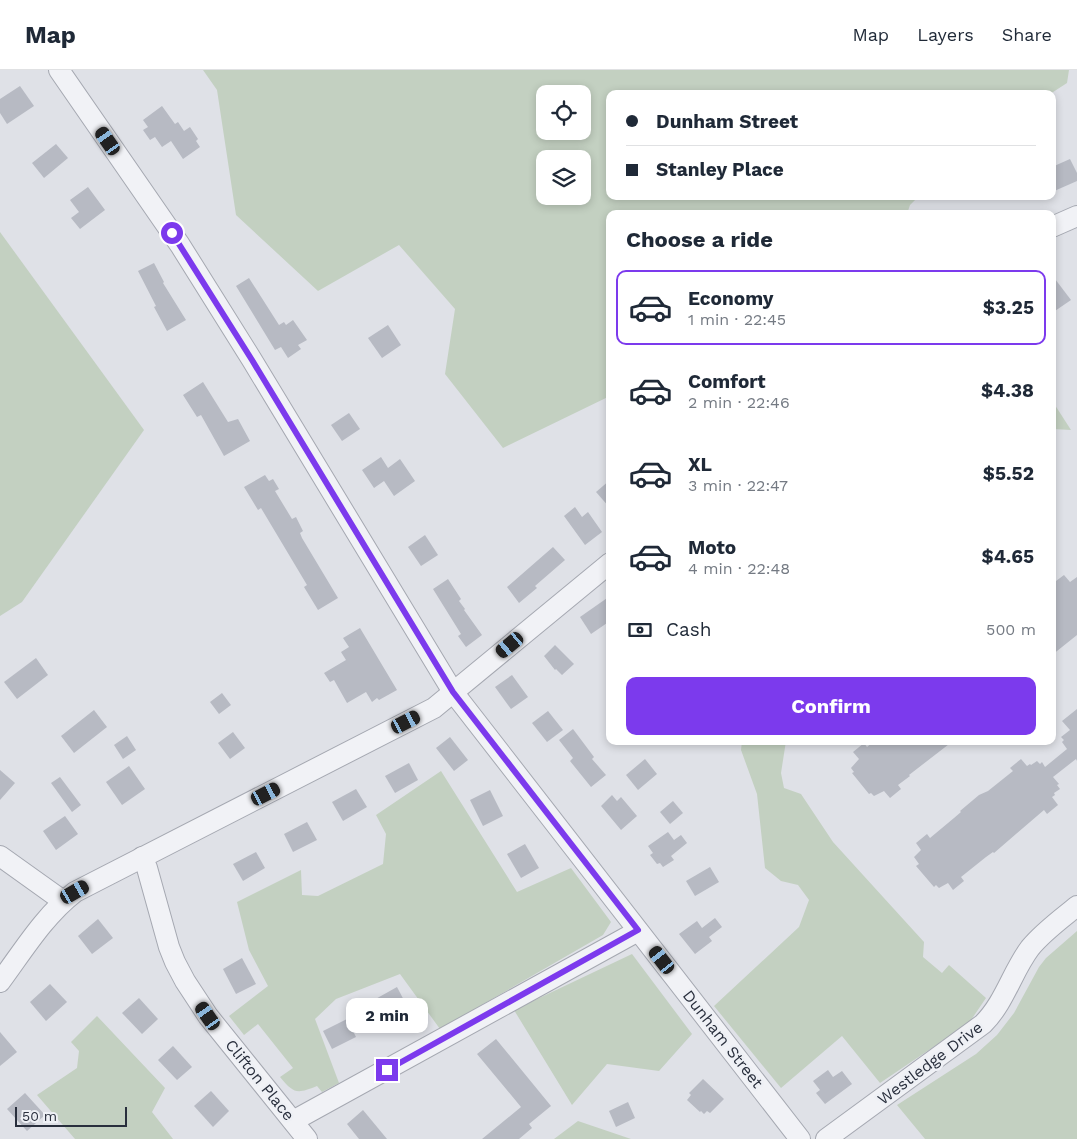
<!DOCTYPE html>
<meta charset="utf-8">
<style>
body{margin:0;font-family:"Work Sans",sans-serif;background:#f2f2f3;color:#1f2937;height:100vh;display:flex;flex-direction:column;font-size:19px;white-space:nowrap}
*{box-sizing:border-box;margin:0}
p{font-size:16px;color:#747a83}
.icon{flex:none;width:28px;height:28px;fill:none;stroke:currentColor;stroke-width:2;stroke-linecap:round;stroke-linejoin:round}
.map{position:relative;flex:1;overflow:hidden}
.panel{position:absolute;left:606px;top:140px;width:450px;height:535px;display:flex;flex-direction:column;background:#fff;border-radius:10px;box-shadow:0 2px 8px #0003}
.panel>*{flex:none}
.hud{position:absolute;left:606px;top:20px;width:450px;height:110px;border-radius:10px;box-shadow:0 2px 8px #0003;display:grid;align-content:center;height:110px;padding:0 20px;background:#fff}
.buttons{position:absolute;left:536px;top:15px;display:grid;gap:10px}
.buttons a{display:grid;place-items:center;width:55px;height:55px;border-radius:10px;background:#fff;box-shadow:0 2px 8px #0003;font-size:25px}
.scale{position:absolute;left:15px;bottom:12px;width:112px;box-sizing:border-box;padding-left:5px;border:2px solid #292f3d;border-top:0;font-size:14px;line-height:18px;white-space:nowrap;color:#292f3d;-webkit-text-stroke:4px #eef0f5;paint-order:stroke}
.end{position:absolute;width:22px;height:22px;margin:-11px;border:6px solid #7c3aed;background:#fff;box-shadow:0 0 0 2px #fff}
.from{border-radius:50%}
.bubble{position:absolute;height:35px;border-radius:10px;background:#fff;box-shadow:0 2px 8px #0003;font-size:16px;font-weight:700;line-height:35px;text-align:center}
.car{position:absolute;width:15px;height:30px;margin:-15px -8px;border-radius:6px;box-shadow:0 0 4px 1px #0007;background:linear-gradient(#222 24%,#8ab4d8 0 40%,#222 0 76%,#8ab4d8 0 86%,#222 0)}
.hud b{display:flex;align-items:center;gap:18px;height:48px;font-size:19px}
.hud b+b{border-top:1px solid #e0e1e3}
.hud i{width:12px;height:12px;background:#1f2937}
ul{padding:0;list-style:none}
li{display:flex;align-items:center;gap:15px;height:75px;margin:0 10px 8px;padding:0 10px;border:2px solid transparent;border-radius:10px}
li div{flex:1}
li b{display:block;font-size:19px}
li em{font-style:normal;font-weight:700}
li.selected{border-color:#7c3aed}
li>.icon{width:45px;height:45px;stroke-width:1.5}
h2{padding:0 20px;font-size:22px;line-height:60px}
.pay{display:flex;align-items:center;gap:12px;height:55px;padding:0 20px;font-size:19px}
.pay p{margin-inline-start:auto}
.button{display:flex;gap:10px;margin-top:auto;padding:10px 20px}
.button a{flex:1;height:58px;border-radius:10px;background:#7c3aed;color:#fff;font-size:20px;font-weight:700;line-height:58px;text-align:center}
header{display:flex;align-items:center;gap:30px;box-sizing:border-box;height:70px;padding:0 25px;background:#fff;border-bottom:1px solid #e0e1e3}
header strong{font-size:24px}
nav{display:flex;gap:28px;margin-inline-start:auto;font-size:18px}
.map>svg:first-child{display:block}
.green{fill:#c3d0c1;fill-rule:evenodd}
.building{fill:#b7bac3}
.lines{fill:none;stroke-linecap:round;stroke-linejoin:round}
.minor-casing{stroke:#a5a8b1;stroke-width:22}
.minor{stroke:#f1f2f6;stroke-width:20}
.route{stroke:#7c3aed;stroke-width:6}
.labels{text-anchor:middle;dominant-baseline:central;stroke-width:5;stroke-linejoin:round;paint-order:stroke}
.street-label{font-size:16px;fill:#292f3d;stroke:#eef0f5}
</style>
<header>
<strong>Map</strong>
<nav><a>Map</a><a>Layers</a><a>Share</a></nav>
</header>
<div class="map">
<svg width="1077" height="1069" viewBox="0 0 1077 1069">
<rect width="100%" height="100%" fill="#dfe1e7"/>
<!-- green -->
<g class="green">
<path d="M 203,0 L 1069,0 L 1067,13 L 1050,24 L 610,24 L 610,126 L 919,126 L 910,135 L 907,144 L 610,144 L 610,326 L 503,378 L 445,304 L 455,239 L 399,175 L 318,221 L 236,145 L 217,20 ZM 545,24 L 582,24 L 582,61 L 545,61 ZM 545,89 L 582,89 L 582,126 L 545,126 Z"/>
<path d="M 0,162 L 144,360 L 22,532 L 0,546 Z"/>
<path d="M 1053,332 L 1071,360 L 1053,359 Z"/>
<path d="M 742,671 L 786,671 L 781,703 L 784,718 L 801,724 L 833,772 L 924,872 L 923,887 L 942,903 L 949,895 L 986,928 L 969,953 L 880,1013 L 842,966 L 781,1018 L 714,936 L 799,857 L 809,830 L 798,815 L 781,811 L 765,798 L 757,724 L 741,680 Z"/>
<path d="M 441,701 L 517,822 L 571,798 L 611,852 L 603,865 L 440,959 L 400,904 L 336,929 L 315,949 L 339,1013 L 322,1022 L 317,1016 C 297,1024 294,1024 280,1007 L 293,998 L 258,954 L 244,965 L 229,946 L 268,916 L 249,880 L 237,832 L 301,800 L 302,825 L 318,826 L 383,794 L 386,764 L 376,745 Z"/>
<path d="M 1077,861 L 1077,1069 L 925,1069 L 897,1035 L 976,984 L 997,965 L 1014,943 L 1039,897 L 1046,888 Z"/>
<path d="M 632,884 L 692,964 L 659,1001 L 607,994 L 572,1035 L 514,940 Z"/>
<path d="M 97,946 L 165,1018 L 152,1042 L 173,1069 L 75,1069 L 37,1025 L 77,998 L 79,981 L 71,972 Z"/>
<path d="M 578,1051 L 631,1069 L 554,1069 Z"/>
</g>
<!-- building -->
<g class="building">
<path d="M 20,16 L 34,36 L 7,54 L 0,43 L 0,29 Z"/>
<path d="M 162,36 L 175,54 L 178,52 L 184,61 L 190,57 L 198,69 L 196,71 L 200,77 L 183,89 L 171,71 L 162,77 L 155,67 L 150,70 L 143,60 L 148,57 L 143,50 Z"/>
<path d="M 56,74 L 68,88 L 44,108 L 32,93 Z"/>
<path d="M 1070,89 L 1077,103 L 1077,111 L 1052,122 L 1052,97 Z"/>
<path d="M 88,117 L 105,140 L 80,159 L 71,148 L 79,142 L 70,130 Z"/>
<path d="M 154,193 L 164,212 L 163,213 L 186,250 L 167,261 L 154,237 L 156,236 L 138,201 Z"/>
<path d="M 1052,205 L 1071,230 L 1052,243 Z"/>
<path d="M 249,208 L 279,255 L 284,252 L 286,255 L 293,250 L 307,270 L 298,275 L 301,279 L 288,288 L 281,277 L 275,280 L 236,216 Z"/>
<path d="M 388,255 L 401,275 L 382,288 L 368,268 Z"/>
<path d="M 203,312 L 228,352 L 238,349 L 250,371 L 224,386 L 201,345 L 197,347 L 183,325 Z"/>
<path d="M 349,343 L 360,359 L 342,371 L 331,355 Z"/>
<path d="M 381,387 L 388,398 L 400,389 L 415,411 L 394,426 L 384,411 L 374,418 L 362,400 Z"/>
<path d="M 265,405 L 269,411 L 273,409 L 279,419 L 275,421 L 292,449 L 296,447 L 303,461 L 300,463 L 302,468 L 338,528 L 318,540 L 304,517 L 307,515 L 261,438 L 258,440 L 244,417 Z"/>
<path d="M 610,410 L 610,438 L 596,422 Z"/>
<path d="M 575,437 L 582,447 L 588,442 L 602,462 L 585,475 L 564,446 Z"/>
<path d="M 425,465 L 438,485 L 421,496 L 408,477 Z"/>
<path d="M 553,477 L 565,490 L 535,516 L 537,518 L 519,533 L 507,517 Z"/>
<path d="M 1064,505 L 1070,512 L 1077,507 L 1077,565 L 1052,585 L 1052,514 Z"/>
<path d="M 448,509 L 461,529 L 459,531 L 465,539 L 464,540 L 482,565 L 466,577 L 458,566 L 461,564 L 433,519 Z"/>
<path d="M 610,526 L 610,551 L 591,564 L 580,547 Z"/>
<path d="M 360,558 L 397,620 L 379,630 L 377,628 L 372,632 L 366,622 L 347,633 L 334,610 L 330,612 L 324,603 L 346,590 L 341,582 L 349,577 L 343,568 Z"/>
<path d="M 555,575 L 574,594 L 562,605 L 556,599 L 555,600 L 544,586 Z"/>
<path d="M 36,588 L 48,605 L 17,629 L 4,612 Z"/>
<path d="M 512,605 L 528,627 L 511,639 L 495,617 Z"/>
<path d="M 222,623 L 231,635 L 219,644 L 210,632 Z"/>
<path d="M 1077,639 L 1077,691 L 1076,689 L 1053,707 L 1059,714 L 1057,715 L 1060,719 L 1054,723 L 1055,725 L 1052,727 L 1058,735 L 1047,744 L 1044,740 L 994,783 L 993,782 L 986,787 L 961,807 L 964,811 L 953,820 L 948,813 L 939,818 L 936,815 L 934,817 L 916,796 L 919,794 L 914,787 L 921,780 L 916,773 L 927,764 L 930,768 L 954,748 L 961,742 L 960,741 L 979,725 L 988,721 L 1013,701 L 1010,698 L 1021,689 L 1027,696 L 1030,694 L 1031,695 L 1037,691 L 1040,694 L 1042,692 L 1045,697 L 1067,679 L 1062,672 L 1064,670 L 1061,667 L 1070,660 L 1062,651 Z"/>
<path d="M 94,640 L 107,657 L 74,683 L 61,666 Z"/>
<path d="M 548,641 L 563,660 L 547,672 L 532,653 Z"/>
<path d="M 573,659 L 594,687 L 592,689 L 606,705 L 591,717 L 570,691 L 573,688 L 559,670 Z"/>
<path d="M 233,662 L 245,678 L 230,689 L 218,673 Z"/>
<path d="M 127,666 L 136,680 L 123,689 L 114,675 Z"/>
<path d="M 450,667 L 468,690 L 454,701 L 436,678 Z"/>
<path d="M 874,671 L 953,671 L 909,705 L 910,706 L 898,715 L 901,719 L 890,728 L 884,721 L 874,726 L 871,723 L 869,724 L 852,703 L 854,702 L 851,698 L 859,689 L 853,682 L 864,673 L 867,677 Z"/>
<path d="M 645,689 L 657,704 L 638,720 L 626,705 Z"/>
<path d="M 409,693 L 418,710 L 395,723 L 385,706 Z"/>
<path d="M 129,696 L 145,719 L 122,735 L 106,712 Z"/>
<path d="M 0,700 L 15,713 L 0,730 Z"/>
<path d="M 60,707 L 81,735 L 72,742 L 51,713 Z"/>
<path d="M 356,719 L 367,737 L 343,751 L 332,732 Z"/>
<path d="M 490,720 L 503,746 L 483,756 L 470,730 Z"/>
<path d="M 612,725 L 617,731 L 621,727 L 637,746 L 621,760 L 601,736 Z"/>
<path d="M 673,731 L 683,743 L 670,754 L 660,742 Z"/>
<path d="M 65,746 L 78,764 L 56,780 L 43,761 Z"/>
<path d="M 307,752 L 317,770 L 293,782 L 284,764 Z"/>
<path d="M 668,762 L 674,770 L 681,765 L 687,773 L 671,786 L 674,790 L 663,797 L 660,793 L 657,794 L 650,785 L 653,783 L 648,776 Z"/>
<path d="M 525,774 L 539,798 L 521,808 L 507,784 Z"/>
<path d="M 256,782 L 265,798 L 243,811 L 233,794 Z"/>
<path d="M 710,797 L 719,812 L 695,826 L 686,811 Z"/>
<path d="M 715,848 L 722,857 L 709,867 L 712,871 L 695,884 L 679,864 L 697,851 L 702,858 Z"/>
<path d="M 98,849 L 113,868 L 92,884 L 78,866 Z"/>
<path d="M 242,888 L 256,914 L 236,924 L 223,899 Z"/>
<path d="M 50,914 L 67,932 L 46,951 L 30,932 Z"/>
<path d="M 397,917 L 407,936 L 382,949 L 372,931 Z"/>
<path d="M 139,928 L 158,949 L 142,964 L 122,943 Z"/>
<path d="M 347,949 L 356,967 L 332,979 L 323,961 Z"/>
<path d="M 0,962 L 17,982 L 0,996 Z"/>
<path d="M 496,969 L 551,1036 L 529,1054 L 532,1058 L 519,1069 L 482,1069 L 521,1037 L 477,984 Z"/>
<path d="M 173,976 L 192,997 L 177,1010 L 158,990 Z"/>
<path d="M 828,1000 L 833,1007 L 842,1001 L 852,1014 L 825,1034 L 816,1023 L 820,1020 L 813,1011 Z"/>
<path d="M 703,1009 L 724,1029 L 710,1043 L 707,1041 L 704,1044 L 701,1041 L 700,1042 L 687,1030 L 691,1025 L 689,1023 Z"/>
<path d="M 211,1021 L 229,1041 L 213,1057 L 194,1036 Z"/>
<path d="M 25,1023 L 45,1045 L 27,1061 L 7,1039 Z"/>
<path d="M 628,1032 L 635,1048 L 616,1057 L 609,1041 Z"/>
<path d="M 363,1040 L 387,1069 L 359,1069 L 347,1054 Z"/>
</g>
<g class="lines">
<defs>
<g id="minor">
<path d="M 59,0 L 180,175 L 252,290 L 453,622 L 800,1069"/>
<path d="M 1052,157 L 1077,146"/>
<path d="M 0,786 L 63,831"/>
<path d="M 142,787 L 147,798 L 169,877 L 175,892 L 185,911 L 208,946 L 307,1069"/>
<path d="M 0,912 C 23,881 44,846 75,822 L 434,638 L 610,493"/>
<path d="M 293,1051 L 638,861"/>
<path d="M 826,1069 L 983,954 C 1005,932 1012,902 1030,878 C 1043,862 1061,849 1077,836"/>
</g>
</defs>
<!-- minor casing -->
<use href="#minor" class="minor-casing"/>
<!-- minor -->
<use href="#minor" class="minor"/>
</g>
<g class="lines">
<!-- route -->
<path class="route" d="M 172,163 L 252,290 L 453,622 L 638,860 L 387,1000"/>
</g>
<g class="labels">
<!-- street labels -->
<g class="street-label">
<text transform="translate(723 969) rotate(52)">Dunham Street</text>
<text transform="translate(930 993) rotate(-37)">Westledge Drive</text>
<text transform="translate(260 1010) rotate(51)">Clifton Place</text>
</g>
</g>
</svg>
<div class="buttons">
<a><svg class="icon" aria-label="locate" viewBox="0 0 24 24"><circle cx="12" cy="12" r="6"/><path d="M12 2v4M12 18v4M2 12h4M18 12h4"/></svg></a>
<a><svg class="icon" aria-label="layers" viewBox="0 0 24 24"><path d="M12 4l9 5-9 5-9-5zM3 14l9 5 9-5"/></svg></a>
</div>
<div class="scale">50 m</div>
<i class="end from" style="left:172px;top:163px"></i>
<i class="end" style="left:387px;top:1000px"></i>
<div class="bubble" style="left:346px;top:928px;width:82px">2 min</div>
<i class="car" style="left:108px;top:71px;rotate:325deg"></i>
<i class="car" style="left:510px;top:575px;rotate:230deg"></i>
<i class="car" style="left:406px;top:652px;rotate:63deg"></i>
<i class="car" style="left:266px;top:724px;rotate:63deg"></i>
<i class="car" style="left:75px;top:822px;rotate:60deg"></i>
<i class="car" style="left:662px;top:890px;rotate:322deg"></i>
<i class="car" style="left:208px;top:946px;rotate:325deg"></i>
<div class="hud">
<b><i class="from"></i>Dunham Street</b>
<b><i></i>Stanley Place</b>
</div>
<section class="panel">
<h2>Choose a ride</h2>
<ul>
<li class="selected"><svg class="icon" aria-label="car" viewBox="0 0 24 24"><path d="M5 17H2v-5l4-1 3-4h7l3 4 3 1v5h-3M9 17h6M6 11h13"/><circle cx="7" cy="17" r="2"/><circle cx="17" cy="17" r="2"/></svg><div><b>Economy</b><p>1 min · 22:45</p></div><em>$3.25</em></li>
<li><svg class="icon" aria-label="car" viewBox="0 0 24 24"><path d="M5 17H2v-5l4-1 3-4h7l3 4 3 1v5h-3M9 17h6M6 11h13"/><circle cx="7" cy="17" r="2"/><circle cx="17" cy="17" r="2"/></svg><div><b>Comfort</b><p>2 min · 22:46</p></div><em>$4.38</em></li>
<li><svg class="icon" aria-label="car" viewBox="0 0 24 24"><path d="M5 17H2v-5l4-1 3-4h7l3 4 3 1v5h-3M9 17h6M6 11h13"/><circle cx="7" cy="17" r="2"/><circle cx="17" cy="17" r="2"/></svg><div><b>XL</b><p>3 min · 22:47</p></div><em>$5.52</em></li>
<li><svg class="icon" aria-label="car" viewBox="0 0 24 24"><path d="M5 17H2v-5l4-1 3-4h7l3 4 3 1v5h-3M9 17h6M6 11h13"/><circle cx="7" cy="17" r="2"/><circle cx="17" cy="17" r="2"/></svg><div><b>Moto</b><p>4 min · 22:48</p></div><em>$4.65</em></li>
</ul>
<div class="pay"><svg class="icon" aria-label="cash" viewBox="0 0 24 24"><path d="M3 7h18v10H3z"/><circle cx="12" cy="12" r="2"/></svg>Cash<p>500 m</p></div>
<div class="button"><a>Confirm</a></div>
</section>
</div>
